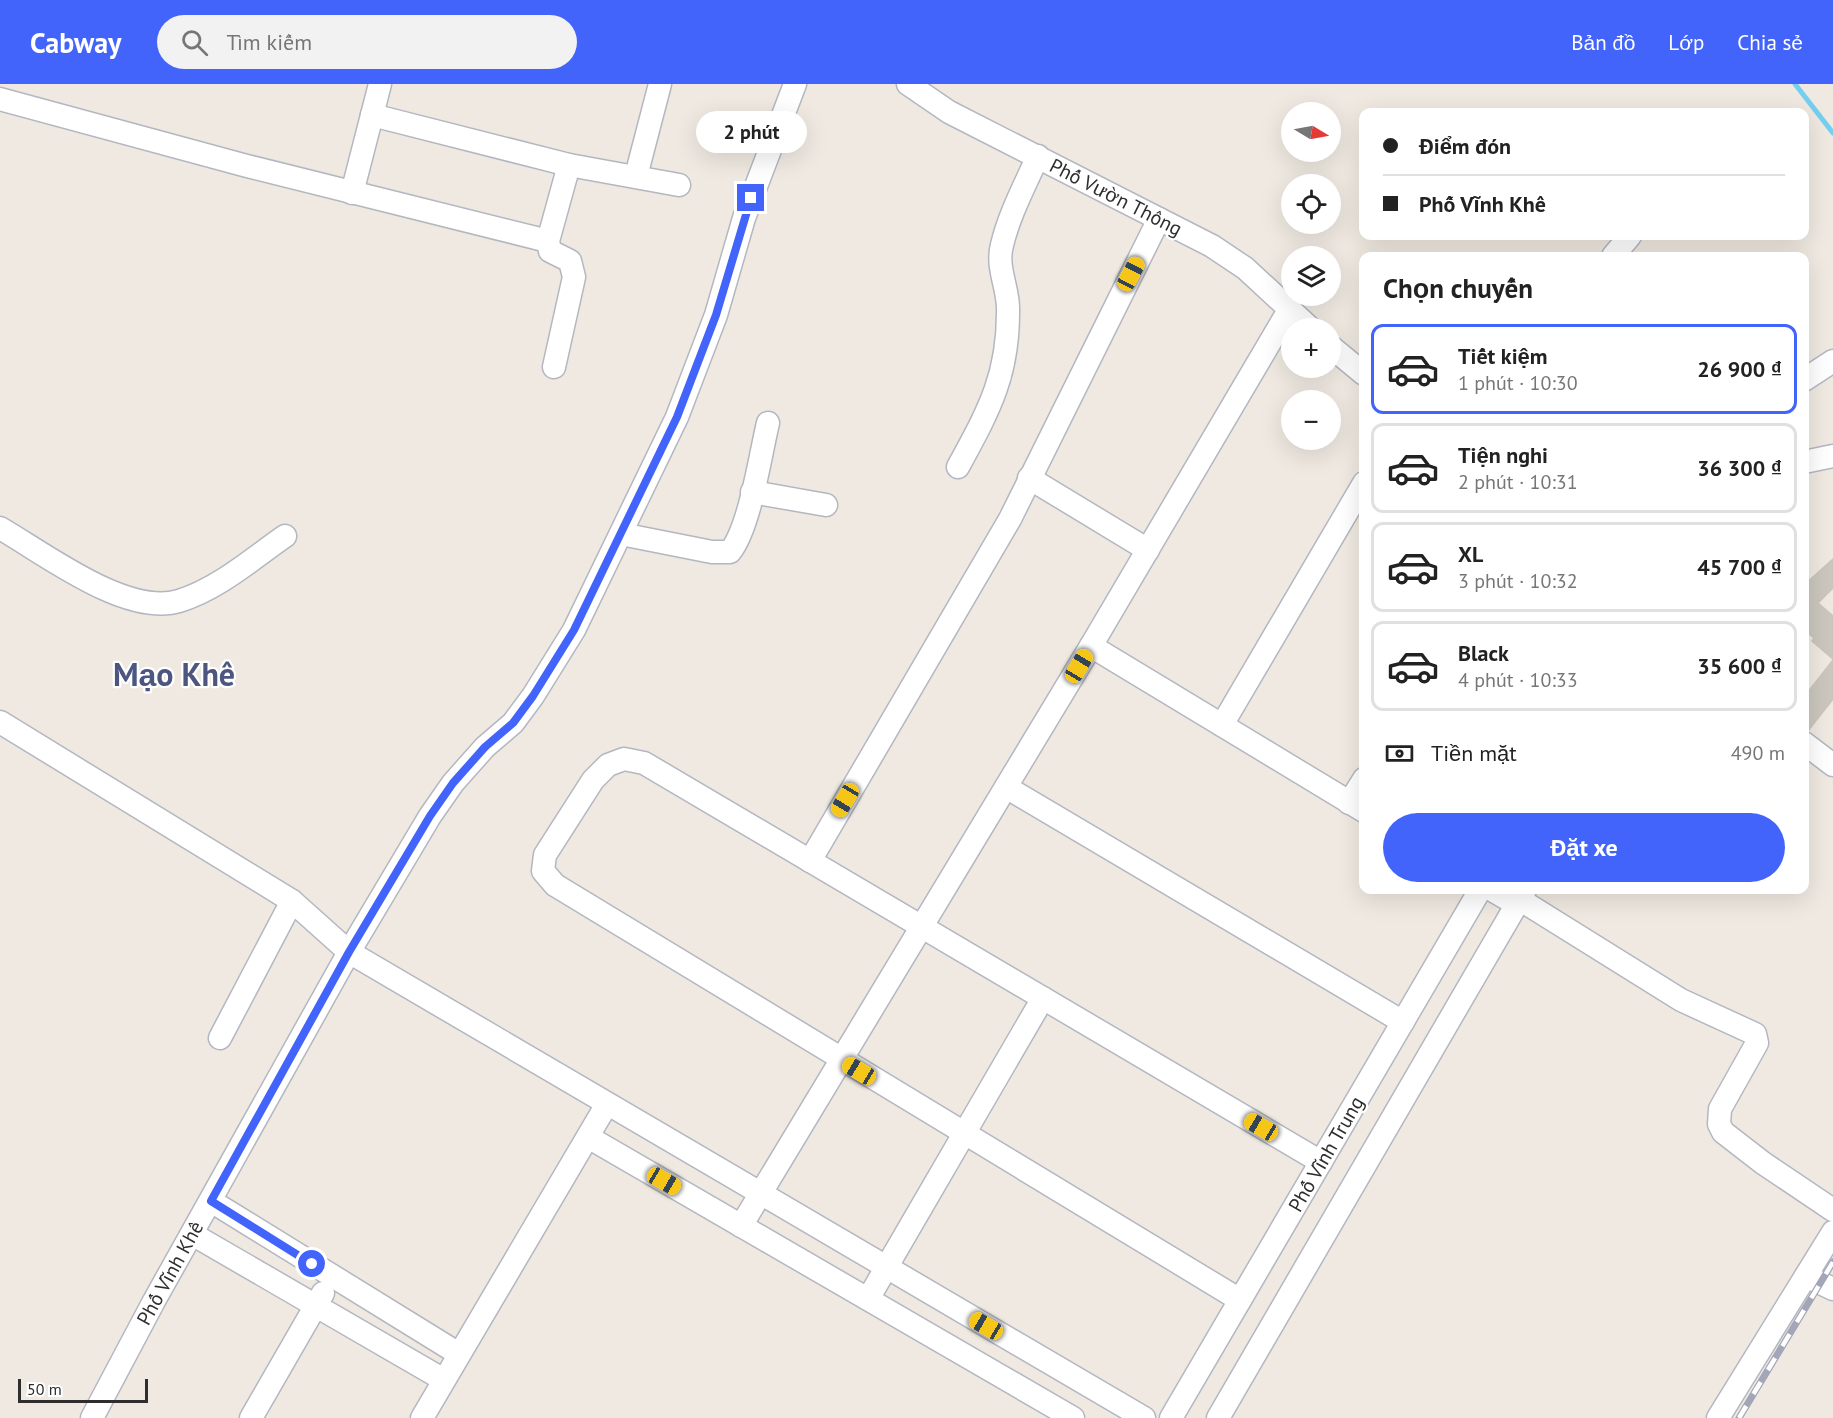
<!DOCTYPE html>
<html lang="vi">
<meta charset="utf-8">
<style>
body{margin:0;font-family:"PT Sans",sans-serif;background:#f2f2f2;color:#222;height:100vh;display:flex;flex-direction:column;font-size:22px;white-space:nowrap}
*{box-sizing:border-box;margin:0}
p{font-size:20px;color:#767676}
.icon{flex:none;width:33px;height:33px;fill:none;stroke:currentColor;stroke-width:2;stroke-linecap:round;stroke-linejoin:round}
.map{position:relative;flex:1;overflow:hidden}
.drawer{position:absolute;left:1359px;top:168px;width:450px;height:642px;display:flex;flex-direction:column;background:#fff;border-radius:12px;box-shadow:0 6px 24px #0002}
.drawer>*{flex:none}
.guide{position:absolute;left:1359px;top:24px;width:450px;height:132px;border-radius:12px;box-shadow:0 6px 24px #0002;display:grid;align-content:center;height:132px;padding:0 24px;background:#fff}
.needle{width:39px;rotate:100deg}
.controls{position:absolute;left:1281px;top:18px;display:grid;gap:12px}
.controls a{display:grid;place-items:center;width:60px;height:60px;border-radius:50%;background:#fff;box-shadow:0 6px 24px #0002;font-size:30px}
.scale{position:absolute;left:18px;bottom:15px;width:130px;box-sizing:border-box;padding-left:6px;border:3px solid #2e2e2e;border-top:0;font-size:16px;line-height:21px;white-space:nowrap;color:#2e2e2e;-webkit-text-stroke:4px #fff;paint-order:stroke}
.end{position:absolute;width:27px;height:27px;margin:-14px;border:8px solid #4264fb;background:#fff;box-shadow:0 0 0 3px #fff}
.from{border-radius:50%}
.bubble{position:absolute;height:42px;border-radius:21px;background:#fff;box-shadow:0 6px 24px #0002;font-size:20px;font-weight:700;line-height:42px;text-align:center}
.car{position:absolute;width:18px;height:36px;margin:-18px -9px;border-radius:8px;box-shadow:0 0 4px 2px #0007;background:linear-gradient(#f5c518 24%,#345 0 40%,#f5c518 0 76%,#345 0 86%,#f5c518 0)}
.guide b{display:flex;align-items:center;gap:21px;height:57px;font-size:22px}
.guide b+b{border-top:2px solid #e0e0e0}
.guide i{width:15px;height:15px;background:#222}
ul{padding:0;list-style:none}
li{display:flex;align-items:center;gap:18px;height:90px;margin:0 12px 9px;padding:0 12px;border:3px solid #e0e0e0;border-radius:12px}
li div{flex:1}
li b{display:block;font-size:22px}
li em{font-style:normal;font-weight:700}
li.on{border-color:#4264fb}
li>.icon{width:54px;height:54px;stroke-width:1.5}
h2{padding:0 24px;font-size:27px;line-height:72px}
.pay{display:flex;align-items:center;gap:15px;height:66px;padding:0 24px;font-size:22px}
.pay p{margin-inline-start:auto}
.action{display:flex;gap:12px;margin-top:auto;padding:12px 24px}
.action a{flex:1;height:69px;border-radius:36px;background:#4264fb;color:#fff;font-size:24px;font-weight:700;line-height:69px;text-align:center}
header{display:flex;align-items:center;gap:36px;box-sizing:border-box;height:84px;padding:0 30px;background:#4264fb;color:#fff}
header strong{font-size:28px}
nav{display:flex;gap:33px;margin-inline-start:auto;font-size:21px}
.search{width:420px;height:54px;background:#f2f2f2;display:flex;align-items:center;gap:15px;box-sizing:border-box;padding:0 21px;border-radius:33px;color:#767676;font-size:22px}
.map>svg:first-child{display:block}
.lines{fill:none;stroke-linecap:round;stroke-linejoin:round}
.stream{stroke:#75cff0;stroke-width:5}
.building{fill:#cbc7bf;stroke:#cbc5ba;stroke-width:1.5}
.minor-casing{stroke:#b4b7c1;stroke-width:25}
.minor{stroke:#fff;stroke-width:22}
.rail-casing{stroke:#a3a6b8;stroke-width:7}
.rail{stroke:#fff;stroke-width:4.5;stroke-dasharray:14;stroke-linecap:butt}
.route{stroke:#4264fb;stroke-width:8}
.labels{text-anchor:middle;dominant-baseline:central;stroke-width:4.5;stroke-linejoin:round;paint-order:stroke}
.street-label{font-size:20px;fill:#2e2e2e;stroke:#fff}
.town-label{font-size:32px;font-weight:bold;fill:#4d5680;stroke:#fff}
</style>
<header>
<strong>Cabway</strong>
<div class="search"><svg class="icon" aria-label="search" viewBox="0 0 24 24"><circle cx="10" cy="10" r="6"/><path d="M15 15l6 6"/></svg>Tìm kiếm</div>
<nav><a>Bản đồ</a><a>Lớp</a><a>Chia sẻ</a></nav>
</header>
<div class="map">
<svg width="1833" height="1334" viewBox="0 0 1833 1334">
<rect width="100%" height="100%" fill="#efe9e1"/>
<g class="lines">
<!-- stream -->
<path class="stream" d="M 1795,0 L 1833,49"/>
</g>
<!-- building -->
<g class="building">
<path d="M 1833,475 L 1833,504 L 1818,519 L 1833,532 L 1833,575 L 1812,557 L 1814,554 L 1804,546 L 1804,501 Z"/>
<path d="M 1833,576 L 1833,615 L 1808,647 L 1804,646 L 1804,613 Z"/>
</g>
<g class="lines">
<defs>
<g id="minor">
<path d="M 908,0 L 949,28 L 1212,162 L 1245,184 L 1310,244"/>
<path d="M 0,15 L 247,82 L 548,157"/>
<path d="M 372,31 L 569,81 L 679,101"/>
<path d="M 636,92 L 660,0"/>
<path d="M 352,109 L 380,0"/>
<path d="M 1613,172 L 1630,152"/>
<path d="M 1330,262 L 1364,290"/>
<path d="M 554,283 L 574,193 L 570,177 L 550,167 L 548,157 L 569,81"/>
<path d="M 1804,296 L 1833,277"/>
<path d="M 1804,378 L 1833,372"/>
<path d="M 958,383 C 989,326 1009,291 1008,224 C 1008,203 996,183 1002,161 C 1009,131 1025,101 1038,72"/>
<path d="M 1029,394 L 1148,466"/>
<path d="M 752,408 L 826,421"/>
<path d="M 0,444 C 45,470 127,533 179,517 C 218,505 252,475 285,452"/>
<path d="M 621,450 L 712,468 L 730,468 C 750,443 760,372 768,339"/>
<path d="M 1091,562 L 1364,727"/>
<path d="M 0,638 L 292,817 L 349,868 L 1144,1334"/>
<path d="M 1222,641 L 1364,399"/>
<path d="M 1804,659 L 1833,681"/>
<path d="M 1006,703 L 1403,938"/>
<path d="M 1349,719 L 1364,695"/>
<path d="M 810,777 L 1010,435 L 1159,135"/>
<path d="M 1492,806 L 1516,820"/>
<path d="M 1519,815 L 1681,916 L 1755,950 L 1757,959 L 1720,1025 L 1719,1040 L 1723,1048 L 1763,1079 L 1833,1126"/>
<path d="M 220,954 L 292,817"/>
<path d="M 588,1053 L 1073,1334"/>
<path d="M 211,1117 L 459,1270"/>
<path d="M 741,1142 L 1091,562 L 1289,226"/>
<path d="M 192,1150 L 444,1296"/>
<path d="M 1806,1192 L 1833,1205"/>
<path d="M 868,1215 L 1043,914"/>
<path d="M 1240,1216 L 555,801 L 543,787 L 545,771 L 593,696 L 608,681 L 624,675 L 644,679 L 1321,1078"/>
<path d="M 92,1334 L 154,1217 L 349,868 L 430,732 L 453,699 L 485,663 L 513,639 L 533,612 L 574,546 L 677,333 L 716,231 L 744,134 L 795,0"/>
<path d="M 251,1334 L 323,1209"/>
<path d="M 422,1334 L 607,1020"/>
<path d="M 1171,1334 L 1480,806"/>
<path d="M 1218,1334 L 1525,806"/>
<path d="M 1718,1334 L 1833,1148"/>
</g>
</defs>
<!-- minor casing -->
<use href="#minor" class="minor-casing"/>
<!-- minor -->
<use href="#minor" class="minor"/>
<defs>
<path id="rail" d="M 1739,1334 L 1833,1178"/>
</defs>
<!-- rail casing -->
<use href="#rail" class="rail-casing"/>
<!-- rail -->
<use href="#rail" class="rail"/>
</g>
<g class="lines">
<!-- route -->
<path class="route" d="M 312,1180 L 211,1117 L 349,868 L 430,732 L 453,699 L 485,663 L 513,639 L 533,612 L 574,546 L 677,333 L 716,231 L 751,114"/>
</g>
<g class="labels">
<!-- street labels -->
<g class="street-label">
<text transform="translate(1116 113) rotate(27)">Phố Vườn Thông</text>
<text transform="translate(1326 1070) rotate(-60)">Phố Vĩnh Trung</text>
<text transform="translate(170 1189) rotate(-61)">Phố Vĩnh Khê</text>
</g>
<!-- town labels -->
<g class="town-label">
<text x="174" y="590">Mạo Khê</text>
</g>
</g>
</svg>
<div class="controls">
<a><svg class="needle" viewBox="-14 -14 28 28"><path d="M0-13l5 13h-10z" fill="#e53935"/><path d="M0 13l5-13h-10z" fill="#767676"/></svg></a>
<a><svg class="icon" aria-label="locate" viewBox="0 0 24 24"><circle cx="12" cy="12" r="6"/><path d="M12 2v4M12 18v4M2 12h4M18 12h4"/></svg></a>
<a><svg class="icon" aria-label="layers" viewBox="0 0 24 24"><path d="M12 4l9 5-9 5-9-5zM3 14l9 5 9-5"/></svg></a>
<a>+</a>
<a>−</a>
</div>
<div class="scale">50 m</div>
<i class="end from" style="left:312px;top:1180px"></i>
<i class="end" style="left:751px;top:114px"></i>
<div class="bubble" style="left:696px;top:27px;width:111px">2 phút</div>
<i class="car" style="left:1131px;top:190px;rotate:28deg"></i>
<i class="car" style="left:1079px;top:582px;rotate:31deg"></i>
<i class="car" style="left:845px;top:716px;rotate:211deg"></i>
<i class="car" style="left:859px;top:987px;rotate:301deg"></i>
<i class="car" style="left:1261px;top:1043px;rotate:300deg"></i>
<i class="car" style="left:664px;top:1097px;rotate:120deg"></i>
<i class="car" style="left:986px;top:1242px;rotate:300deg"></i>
<div class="guide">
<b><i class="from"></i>Điểm đón</b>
<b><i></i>Phố Vĩnh Khê</b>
</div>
<section class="drawer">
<h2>Chọn chuyến</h2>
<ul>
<li class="on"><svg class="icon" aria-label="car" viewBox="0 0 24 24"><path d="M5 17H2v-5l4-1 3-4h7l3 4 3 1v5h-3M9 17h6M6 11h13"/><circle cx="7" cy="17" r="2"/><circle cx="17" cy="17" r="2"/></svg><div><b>Tiết kiệm</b><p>1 phút · 10:30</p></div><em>26 900 ₫</em></li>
<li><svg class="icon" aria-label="car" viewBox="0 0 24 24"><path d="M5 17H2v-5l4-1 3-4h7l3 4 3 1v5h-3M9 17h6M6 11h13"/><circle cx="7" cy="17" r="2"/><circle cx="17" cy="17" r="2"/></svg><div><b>Tiện nghi</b><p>2 phút · 10:31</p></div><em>36 300 ₫</em></li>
<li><svg class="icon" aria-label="car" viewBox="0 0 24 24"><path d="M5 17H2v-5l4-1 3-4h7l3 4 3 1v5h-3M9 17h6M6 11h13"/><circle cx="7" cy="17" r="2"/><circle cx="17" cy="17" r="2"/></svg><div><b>XL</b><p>3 phút · 10:32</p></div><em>45 700 ₫</em></li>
<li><svg class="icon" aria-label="car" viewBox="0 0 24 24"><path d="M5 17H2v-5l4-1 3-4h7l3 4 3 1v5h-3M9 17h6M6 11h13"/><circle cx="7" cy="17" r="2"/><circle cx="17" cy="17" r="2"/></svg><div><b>Black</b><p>4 phút · 10:33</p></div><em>35 600 ₫</em></li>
</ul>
<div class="pay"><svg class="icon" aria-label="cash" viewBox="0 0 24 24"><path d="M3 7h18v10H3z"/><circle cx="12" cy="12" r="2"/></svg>Tiền mặt<p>490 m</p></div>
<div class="action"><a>Đặt xe</a></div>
</section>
</div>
